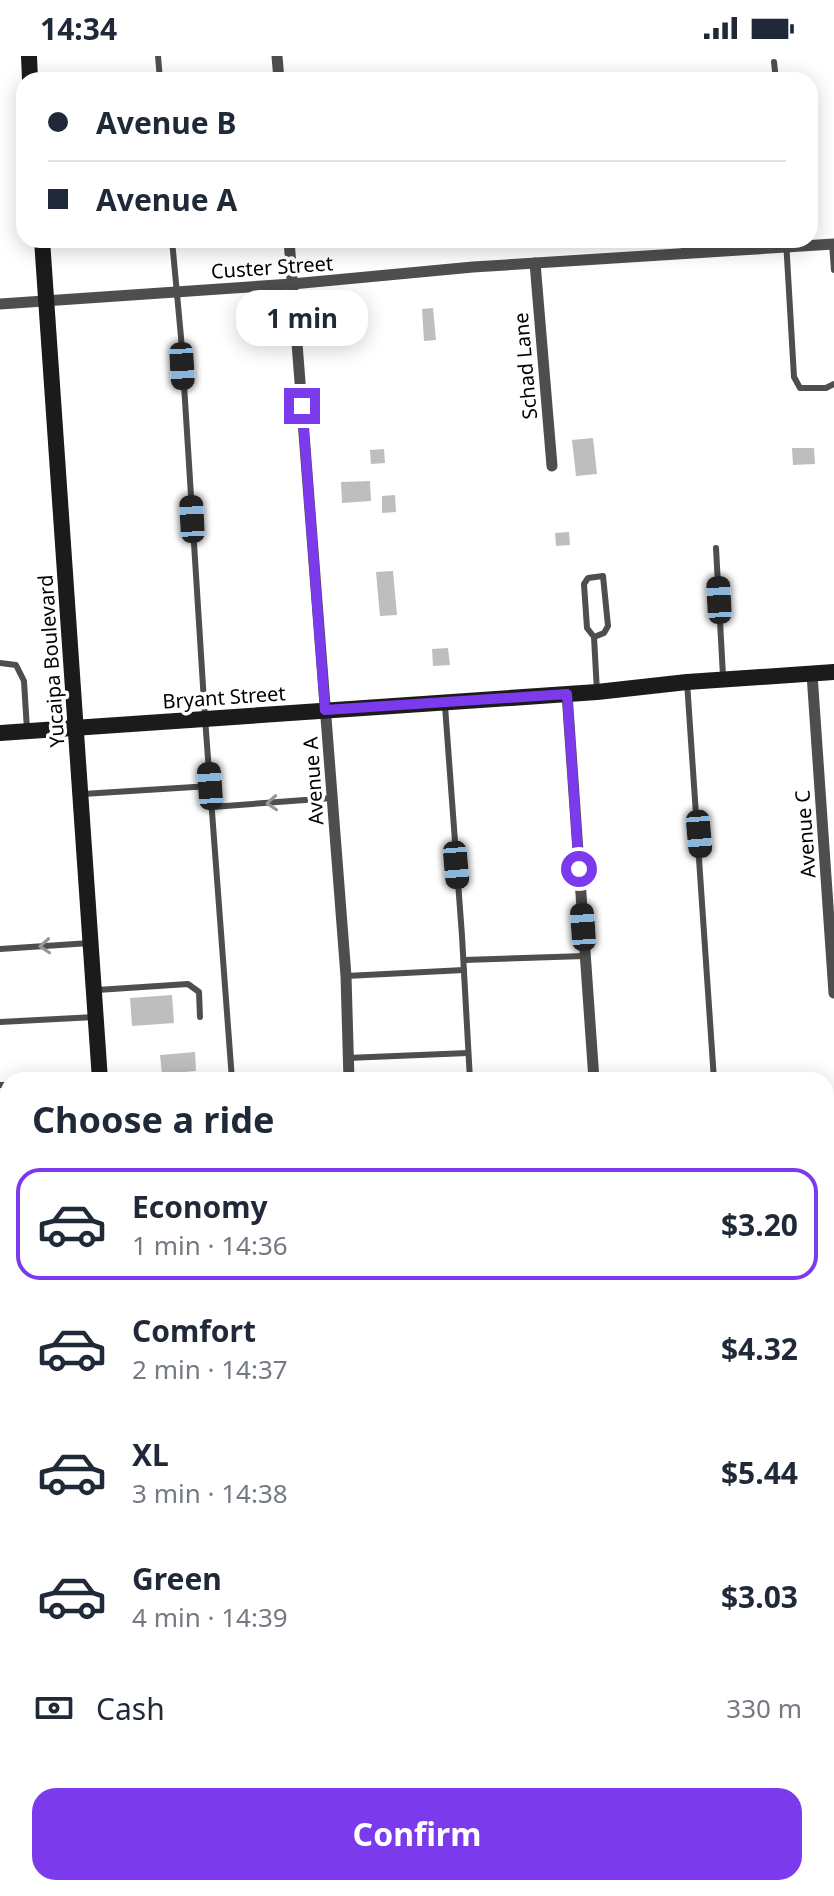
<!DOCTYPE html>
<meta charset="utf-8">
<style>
body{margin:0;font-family:"Noto Sans",sans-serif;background:#f2f2f3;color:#1f2937;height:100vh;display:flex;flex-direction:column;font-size:30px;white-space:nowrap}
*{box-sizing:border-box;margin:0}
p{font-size:26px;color:#747a83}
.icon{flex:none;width:44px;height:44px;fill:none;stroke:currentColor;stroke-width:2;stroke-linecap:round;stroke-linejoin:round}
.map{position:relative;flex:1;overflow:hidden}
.drawer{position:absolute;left:0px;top:1016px;width:834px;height:824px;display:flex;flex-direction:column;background:#fff;border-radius:24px 24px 0 0;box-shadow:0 4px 20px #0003}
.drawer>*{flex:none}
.banner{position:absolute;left:16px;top:16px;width:802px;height:176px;border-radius:24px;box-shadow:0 4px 20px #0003;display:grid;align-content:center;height:176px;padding:0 32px;background:#fff}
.end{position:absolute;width:36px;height:36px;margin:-18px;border:10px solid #7c3aed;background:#fff;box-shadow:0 0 0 4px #fff}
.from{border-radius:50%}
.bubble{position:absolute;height:56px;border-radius:24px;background:#fff;box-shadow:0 4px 20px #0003;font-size:26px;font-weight:700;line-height:56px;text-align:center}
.car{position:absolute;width:24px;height:48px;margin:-24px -12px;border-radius:10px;box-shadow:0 0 6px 2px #0007;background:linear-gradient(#222 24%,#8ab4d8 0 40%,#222 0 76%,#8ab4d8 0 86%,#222 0)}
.banner b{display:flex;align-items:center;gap:28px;height:76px;font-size:30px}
.banner b+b{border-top:2px solid #e0e1e3}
.banner i{width:20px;height:20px;background:#1f2937}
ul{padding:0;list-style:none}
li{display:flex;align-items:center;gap:24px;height:112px;margin:0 16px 12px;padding:0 16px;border:4px solid transparent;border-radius:24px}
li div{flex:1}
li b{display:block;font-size:30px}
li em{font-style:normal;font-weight:700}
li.current{border-color:#7c3aed}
li>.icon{width:72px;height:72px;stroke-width:1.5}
h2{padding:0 32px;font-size:36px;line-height:96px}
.pay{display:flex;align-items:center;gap:20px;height:88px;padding:0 32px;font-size:30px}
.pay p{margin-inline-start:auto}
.primary-button{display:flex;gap:16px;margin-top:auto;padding:16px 32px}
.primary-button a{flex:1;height:92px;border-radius:24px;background:#7c3aed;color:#fff;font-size:32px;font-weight:700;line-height:92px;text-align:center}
.status{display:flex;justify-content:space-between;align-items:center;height:56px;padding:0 40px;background:#fff;direction:ltr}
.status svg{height:22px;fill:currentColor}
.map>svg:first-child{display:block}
.green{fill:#d5d5d5}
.building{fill:#bebebe}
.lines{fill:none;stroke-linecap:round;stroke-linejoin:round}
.lane{stroke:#4e4e4e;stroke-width:6}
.street{stroke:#4e4e4e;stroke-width:11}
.secondary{stroke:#1b1b1b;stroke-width:16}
.oneway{stroke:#959595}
.route{stroke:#7c3aed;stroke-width:10}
.labels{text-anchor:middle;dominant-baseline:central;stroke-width:7;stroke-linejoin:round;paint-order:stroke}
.street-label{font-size:20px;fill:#000;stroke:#fff}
</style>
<div class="status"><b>14:34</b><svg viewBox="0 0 49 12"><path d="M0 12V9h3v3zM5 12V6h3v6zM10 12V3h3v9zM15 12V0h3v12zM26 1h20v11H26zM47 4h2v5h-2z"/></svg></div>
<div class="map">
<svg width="834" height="1840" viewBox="0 0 834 1840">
<rect width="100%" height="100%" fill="#fff"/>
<!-- green -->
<path class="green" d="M 666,1832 L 764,1832 L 765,1840 L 667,1840 Z"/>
<!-- building -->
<g class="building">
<path d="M 433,252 L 436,284 L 424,285 L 422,253 Z"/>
<path d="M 593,382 L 597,418 L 576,420 L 572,384 Z"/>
<path d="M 792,392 L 814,392 L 815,408 L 793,409 Z"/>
<path d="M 384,393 L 385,407 L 371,408 L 370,394 Z"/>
<path d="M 370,425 L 371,445 L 342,447 L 341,426 Z"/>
<path d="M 395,439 L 396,456 L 382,457 L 382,440 Z"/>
<path d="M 569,476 L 570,489 L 556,490 L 555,477 Z"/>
<path d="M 393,515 L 397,559 L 380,560 L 376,516 Z"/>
<path d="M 448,592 L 450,609 L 433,610 L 432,593 Z"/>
<path d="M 172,939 L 174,967 L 132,970 L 130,942 Z"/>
<path d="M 195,996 L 196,1015 L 162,1018 L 160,999 Z"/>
</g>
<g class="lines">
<!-- lane -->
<g class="lane">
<path d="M 158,0 L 160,24"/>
<path d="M 774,6 L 776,24"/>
<path d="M 172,184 L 181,281 L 205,662 L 232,1024"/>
<path d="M 786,184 L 794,321 L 800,332 L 826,332 L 834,328"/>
<path d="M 832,188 L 834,214"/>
<path d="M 716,492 L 723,620"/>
<path d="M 594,581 L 604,577 L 608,570 L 603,520 L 588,522 L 584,528 L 587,572 L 594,581 L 597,636"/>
<path d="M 0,607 L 16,609 L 24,625 L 27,674"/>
<path d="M 687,626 L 714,1024"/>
<path d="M 445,650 L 462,880 L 470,1024"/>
<path d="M 83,738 L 210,730"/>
<path d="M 212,751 L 332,742"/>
<path d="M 0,893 L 90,887"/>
<path d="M 464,904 L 585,900"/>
<path d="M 346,920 L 464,914"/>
<path d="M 97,934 L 188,928 L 199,936 L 200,961"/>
<path d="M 0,966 L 95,961"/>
<path d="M 347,1002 L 468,997"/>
<path d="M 0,1029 L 8,1029"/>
<path d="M 0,1155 L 8,1154"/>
<path d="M 0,1213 L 8,1212"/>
<path d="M 0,1288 L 8,1287"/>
<path d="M 0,1327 L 8,1475"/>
<path d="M 0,1680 L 8,1680"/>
<path d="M 0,1782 L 8,1782"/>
<path d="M 28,1832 L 29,1840"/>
<path d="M 287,1832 L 287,1840"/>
<path d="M 526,1832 L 526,1840"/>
<path d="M 768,1832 L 769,1840"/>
</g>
<!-- street -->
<g class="street">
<path d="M 277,0 L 279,24"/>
<path d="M 289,184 L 346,920 L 349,1024"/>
<path d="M 686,184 L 687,197"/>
<path d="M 535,207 L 552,410"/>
<path d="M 0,248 L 292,228 L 473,211 L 834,188"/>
<path d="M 812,618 L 834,937"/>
<path d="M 567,638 L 594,1024"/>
<path d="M 826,1047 L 834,1047"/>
<path d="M 0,1102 L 8,1101"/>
<path d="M 0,1529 L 8,1529"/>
<path d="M 410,1832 L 411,1840"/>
<path d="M 651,1832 L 651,1840"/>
</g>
<!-- secondary -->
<g class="secondary">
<path d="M 29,0 L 30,24"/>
<path d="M 42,184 L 100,1024"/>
<path d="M 0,677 L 597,636 L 687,626 L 834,616"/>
<path d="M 826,1472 L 834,1472"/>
<path d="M 156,1832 L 157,1840"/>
</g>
</g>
<!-- one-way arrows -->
<defs><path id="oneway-chevron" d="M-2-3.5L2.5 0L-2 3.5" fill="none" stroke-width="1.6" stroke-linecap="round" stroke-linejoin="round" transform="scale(2)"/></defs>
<g class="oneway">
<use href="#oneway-chevron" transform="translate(272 747) rotate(176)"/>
<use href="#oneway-chevron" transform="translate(45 890) rotate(176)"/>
</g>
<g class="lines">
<!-- route -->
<path class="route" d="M 302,350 L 325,654 L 567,638 L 579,813"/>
</g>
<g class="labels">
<!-- street labels -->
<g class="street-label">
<text transform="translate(272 211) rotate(-4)">Custer Street</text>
<text transform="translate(525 310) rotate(-95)">Schad Lane</text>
<text transform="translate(51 605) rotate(-94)">Yucaipa Boulevard</text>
<text transform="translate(224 641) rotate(-4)">Bryant Street</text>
<text transform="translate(313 725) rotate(-94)">Avenue A</text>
<text transform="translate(805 778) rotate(-94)">Avenue C</text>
</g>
</g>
</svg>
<i class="end from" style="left:579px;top:813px"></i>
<i class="end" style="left:302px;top:350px"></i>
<div class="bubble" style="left:236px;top:234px;width:132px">1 min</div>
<i class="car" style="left:182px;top:310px;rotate:177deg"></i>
<i class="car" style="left:192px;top:463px;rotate:357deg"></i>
<i class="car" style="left:719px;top:544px;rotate:357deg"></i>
<i class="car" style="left:210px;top:730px;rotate:356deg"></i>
<i class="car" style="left:699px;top:778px;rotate:175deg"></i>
<i class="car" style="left:456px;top:809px;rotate:175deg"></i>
<i class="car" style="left:583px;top:871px;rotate:356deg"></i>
<div class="banner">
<b><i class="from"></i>Avenue B</b>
<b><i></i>Avenue A</b>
</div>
<section class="drawer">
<h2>Choose a ride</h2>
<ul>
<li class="current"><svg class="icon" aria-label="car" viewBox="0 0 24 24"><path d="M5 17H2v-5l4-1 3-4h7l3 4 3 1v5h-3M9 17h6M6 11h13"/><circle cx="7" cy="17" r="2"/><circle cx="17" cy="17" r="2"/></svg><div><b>Economy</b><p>1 min · 14:36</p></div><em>$3.20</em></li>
<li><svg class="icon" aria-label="car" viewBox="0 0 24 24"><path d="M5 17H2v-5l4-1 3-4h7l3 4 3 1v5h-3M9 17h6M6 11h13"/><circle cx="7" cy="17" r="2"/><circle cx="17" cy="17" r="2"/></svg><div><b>Comfort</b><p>2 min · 14:37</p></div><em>$4.32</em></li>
<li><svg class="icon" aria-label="car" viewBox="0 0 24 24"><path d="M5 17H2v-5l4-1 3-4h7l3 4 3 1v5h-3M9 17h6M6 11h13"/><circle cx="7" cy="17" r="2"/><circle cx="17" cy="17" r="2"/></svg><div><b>XL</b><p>3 min · 14:38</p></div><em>$5.44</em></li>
<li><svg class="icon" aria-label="car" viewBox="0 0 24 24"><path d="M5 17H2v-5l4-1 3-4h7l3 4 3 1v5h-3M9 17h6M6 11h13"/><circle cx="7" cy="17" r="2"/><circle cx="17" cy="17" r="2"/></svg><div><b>Green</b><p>4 min · 14:39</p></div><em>$3.03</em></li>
</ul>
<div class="pay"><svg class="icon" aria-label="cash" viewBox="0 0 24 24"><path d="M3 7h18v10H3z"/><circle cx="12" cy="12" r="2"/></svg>Cash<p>330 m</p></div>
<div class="primary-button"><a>Confirm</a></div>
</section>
</div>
